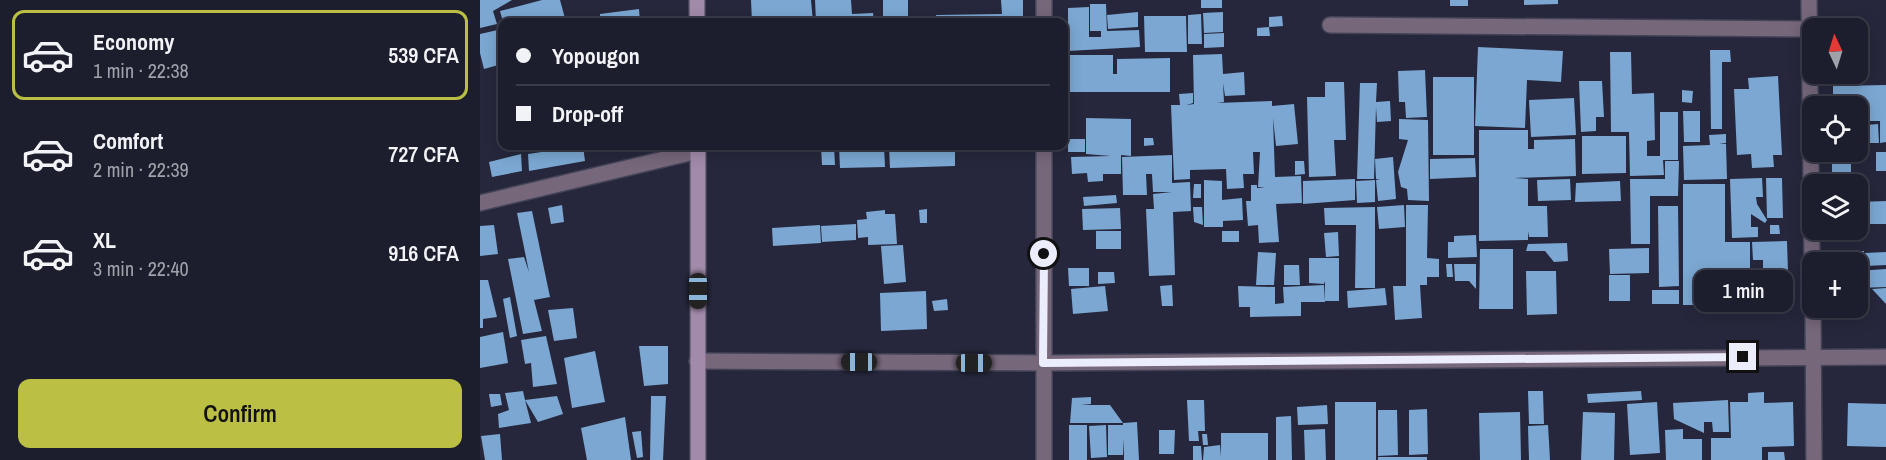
<!DOCTYPE html>
<meta charset="utf-8">
<style>
body{margin:0;font-family:"Archivo Narrow",sans-serif;background:#252635;color:#f1f3f6;height:100vh;display:flex;flex-direction:column;font-size:22px;white-space:nowrap}
*{box-sizing:border-box;margin:0}
p{font-size:20px;color:#a0a2aa}
.icon{flex:none;width:33px;height:33px;fill:none;stroke:currentColor;stroke-width:2;stroke-linecap:round;stroke-linejoin:round}
.map{position:relative;flex:1;overflow:hidden}
.drawer{display:flex;flex-direction:column;background:#1c1d2d;width:480px}
.drawer>*{flex:none}
.hud{position:absolute;left:18px;top:18px;width:570px;height:132px;border-radius:12px;box-shadow:0 3px 15px #0003,0 0 0 2px #3a3b49;display:grid;align-content:center;height:132px;padding:0 18px;background:#1c1d2d}
.needle{width:39px;rotate:356deg}
.buttons{position:absolute;left:1322px;top:18px;display:grid;gap:12px}
.buttons a{display:grid;place-items:center;width:66px;height:66px;border-radius:12px;background:#1c1d2d;box-shadow:0 3px 15px #0003,0 0 0 2px #3a3b49;font-size:30px}
.end{position:absolute;width:27px;height:27px;margin:-14px;border:8px solid #ecedfc;background:#111;box-shadow:0 0 0 3px #111}
.from{border-radius:50%}
.bubble{position:absolute;height:42px;border-radius:12px;background:#1c1d2d;box-shadow:0 3px 15px #0003,0 0 0 2px #3a3b49;font-size:20px;font-weight:600;line-height:42px;text-align:center}
.car{position:absolute;width:18px;height:36px;margin:-18px -9px;border-radius:8px;box-shadow:0 0 4px 2px #0007;background:linear-gradient(#222 24%,#8ab4d8 0 40%,#222 0 76%,#8ab4d8 0 86%,#222 0)}
.hud b{display:flex;align-items:center;gap:21px;height:57px;font-size:22px}
.hud b+b{border-top:2px solid #3a3b49}
.hud i{width:15px;height:15px;background:#f1f3f6}
ul{padding:10px 0 0;list-style:none}
li{display:flex;align-items:center;gap:18px;height:90px;margin:0 12px 9px;padding:0 6px;border:3px solid transparent;border-radius:12px}
li div{flex:1}
li b{display:block;font-size:22px}
li em{font-style:normal;font-weight:600}
li.on{border-color:#bbc045}
li>.icon{width:54px;height:54px;stroke-width:1.5}
.primary-button{display:flex;gap:12px;margin-top:auto;padding:12px 18px}
.primary-button a{flex:1;height:69px;border-radius:12px;background:#bbc045;color:#111;font-size:24px;font-weight:600;line-height:69px;text-align:center}
main{display:flex;flex:1;min-height:0}
.map>svg:first-child{display:block}
.building{fill:#7ba7d2}
.lines{fill:none;stroke-linecap:round;stroke-linejoin:round}
.street-casing{stroke:#424357;stroke-width:18}
.secondary-casing{stroke:#424357;stroke-width:18}
.street{stroke:#76677b;stroke-width:15}
.secondary{stroke:#a18aaa;stroke-width:15}
.route{stroke:#ecedfc;stroke-width:8}
</style>
<main>
<section class="drawer">
<ul>
<li class="on"><svg class="icon" aria-label="car" viewBox="0 0 24 24"><path d="M5 17H2v-5l4-1 3-4h7l3 4 3 1v5h-3M9 17h6M6 11h13"/><circle cx="7" cy="17" r="2"/><circle cx="17" cy="17" r="2"/></svg><div><b>Economy</b><p>1 min · 22:38</p></div><em>539 CFA</em></li>
<li><svg class="icon" aria-label="car" viewBox="0 0 24 24"><path d="M5 17H2v-5l4-1 3-4h7l3 4 3 1v5h-3M9 17h6M6 11h13"/><circle cx="7" cy="17" r="2"/><circle cx="17" cy="17" r="2"/></svg><div><b>Comfort</b><p>2 min · 22:39</p></div><em>727 CFA</em></li>
<li><svg class="icon" aria-label="car" viewBox="0 0 24 24"><path d="M5 17H2v-5l4-1 3-4h7l3 4 3 1v5h-3M9 17h6M6 11h13"/><circle cx="7" cy="17" r="2"/><circle cx="17" cy="17" r="2"/></svg><div><b>XL</b><p>3 min · 22:40</p></div><em>916 CFA</em></li>
</ul>
<div class="primary-button"><a>Confirm</a></div>
</section>
<div class="map">
<svg width="1406" height="460" viewBox="0 0 1406 460">
<rect width="100%" height="100%" fill="#26273c"/>
<!-- building -->
<g class="building">
<path d="M 0,0 L 32,0 L 13,11 L 17,24 L 0,28 Z"/>
<path d="M 62,0 L 80,0 L 86,22 L 23,22 L 20,11 Z"/>
<path d="M 271,0 L 331,0 L 333,22 L 272,22 Z"/>
<path d="M 335,0 L 371,0 L 372,14 L 393,13 L 394,22 L 336,22 Z"/>
<path d="M 403,0 L 428,0 L 428,18 L 446,19 L 446,22 L 403,22 Z"/>
<path d="M 521,0 L 543,0 L 543,22 L 457,22 L 456,15 L 522,14 Z"/>
<rect x="721" y="0" width="21" height="8"/>
<rect x="970" y="0" width="18" height="6"/>
<path d="M 1044,0 L 1078,0 L 1078,4 L 1044,5 Z"/>
<path d="M 610,4 L 626,4 L 627,31 L 659,30 L 660,47 L 588,51 L 588,8 L 609,7 L 609,37 L 621,37 L 621,31 L 610,31 Z"/>
<path d="M 159,9 L 160,22 L 120,22 L 120,14 Z"/>
<path d="M 658,12 L 658,27 L 628,29 L 627,15 Z"/>
<path d="M 743,12 L 743,32 L 724,33 L 723,13 Z"/>
<path d="M 721,14 L 722,44 L 708,44 L 708,15 Z"/>
<path d="M 664,16 L 706,16 L 707,52 L 665,52 Z"/>
<path d="M 802,16 L 803,26 L 789,27 L 789,17 Z"/>
<path d="M 789,27 L 790,36 L 777,36 L 777,28 Z"/>
<path d="M 22,29 L 22,64 L 4,69 L 0,53 L 0,34 Z"/>
<path d="M 744,33 L 744,47 L 724,48 L 724,34 Z"/>
<path d="M 998,47 L 1083,51 L 1081,82 L 1047,80 L 1045,128 L 995,126 Z"/>
<path d="M 1230,50 L 1250,50 L 1251,62 L 1242,62 L 1242,129 L 1231,129 Z"/>
<path d="M 1130,52 L 1151,52 L 1152,94 L 1174,93 L 1175,140 L 1167,141 L 1167,156 L 1180,156 L 1180,112 L 1198,112 L 1198,160 L 1183,160 L 1184,175 L 1150,176 L 1149,132 L 1131,132 Z"/>
<path d="M 742,54 L 743,74 L 764,72 L 765,95 L 745,96 L 743,83 L 744,102 L 737,103 L 792,101 L 792,106 L 814,104 L 818,144 L 796,146 L 793,118 L 795,177 L 821,176 L 822,203 L 796,204 L 799,242 L 779,243 L 778,225 L 768,226 L 766,201 L 771,201 L 771,185 L 777,185 L 777,188 L 785,188 L 778,187 L 780,152 L 773,152 L 774,174 L 763,174 L 764,188 L 747,189 L 746,169 L 710,170 L 710,179 L 694,180 L 691,105 L 700,105 L 699,94 L 713,93 L 713,103 L 707,105 L 714,104 L 713,55 Z"/>
<path d="M 584,55 L 633,55 L 633,74 L 637,74 L 637,59 L 690,58 L 690,92 L 584,92 Z"/>
<path d="M 1377,68 L 1384,68 L 1384,80 L 1351,83 L 1351,74 L 1377,74 Z"/>
<path d="M 945,70 L 947,117 L 926,118 L 925,102 L 919,102 L 918,71 Z"/>
<path d="M 1298,76 L 1302,155 L 1293,155 L 1294,167 L 1272,168 L 1271,154 L 1257,155 L 1254,89 L 1269,89 L 1268,78 Z"/>
<rect x="953" y="77" width="41" height="78"/>
<path d="M 1099,81 L 1122,81 L 1124,117 L 1116,117 L 1116,131 L 1101,132 Z"/>
<path d="M 845,82 L 864,82 L 866,140 L 854,140 L 856,176 L 829,177 L 827,97 L 845,97 Z"/>
<path d="M 880,83 L 897,83 L 896,102 L 910,101 L 911,121 L 897,122 L 896,107 L 894,179 L 877,179 Z"/>
<path d="M 1406,85 L 1406,142 L 1400,143 L 1400,121 L 1377,121 L 1377,106 L 1353,106 L 1353,86 Z"/>
<path d="M 1202,90 L 1213,91 L 1212,103 L 1202,102 Z"/>
<path d="M 1094,98 L 1096,135 L 1051,137 L 1049,100 Z"/>
<path d="M 1203,111 L 1220,111 L 1220,142 L 1204,142 Z"/>
<path d="M 606,118 L 651,119 L 651,156 L 641,155 L 641,174 L 623,174 L 623,181 L 608,182 L 607,173 L 592,174 L 591,157 L 631,156 L 606,154 Z"/>
<path d="M 919,119 L 948,120 L 949,201 L 928,200 L 927,189 L 921,187 L 918,172 L 928,140 L 919,139 Z"/>
<path d="M 1398,124 L 1399,143 L 1387,143 L 1386,125 Z"/>
<path d="M 999,130 L 1048,130 L 1048,149 L 1054,149 L 1054,140 L 1095,139 L 1096,176 L 1034,178 L 1048,179 L 1048,206 L 1067,206 L 1068,237 L 1049,237 L 1048,231 L 1048,240 L 999,241 Z"/>
<path d="M 1246,134 L 1246,143 L 1239,144 L 1246,144 L 1247,179 L 1204,180 L 1203,146 L 1230,145 L 1229,135 Z"/>
<path d="M 1102,136 L 1146,136 L 1146,173 L 1102,174 Z"/>
<path d="M 664,138 L 673,138 L 674,145 L 664,146 Z"/>
<rect x="588" y="139" width="17" height="13"/>
<path d="M 103,146 L 105,161 L 49,171 L 48,154 Z"/>
<path d="M 341,146 L 354,146 L 355,165 L 342,165 Z"/>
<path d="M 359,146 L 404,146 L 405,167 L 360,168 Z"/>
<path d="M 409,146 L 475,146 L 475,166 L 410,168 Z"/>
<rect x="1352" y="152" width="19" height="21"/>
<rect x="1396" y="152" width="10" height="19"/>
<path d="M 41,154 L 42,171 L 12,177 L 9,162 Z"/>
<path d="M 692,155 L 692,183 L 710,182 L 711,211 L 693,212 L 695,275 L 669,276 L 666,209 L 674,209 L 673,194 L 692,192 L 673,192 L 672,174 L 666,174 L 667,195 L 643,195 L 642,157 Z"/>
<path d="M 913,157 L 916,199 L 898,201 L 896,180 L 900,179 L 896,179 L 895,159 Z"/>
<path d="M 995,158 L 996,177 L 950,179 L 950,159 Z"/>
<path d="M 815,161 L 824,161 L 825,174 L 815,175 Z"/>
<path d="M 1185,161 L 1199,161 L 1198,196 L 1170,196 L 1170,244 L 1151,244 L 1150,179 L 1185,179 Z"/>
<path d="M 1282,178 L 1283,197 L 1276,197 L 1277,204 L 1287,220 L 1285,223 L 1271,214 L 1271,227 L 1278,227 L 1278,237 L 1252,238 L 1250,179 Z"/>
<path d="M 1286,178 L 1302,178 L 1303,218 L 1287,218 Z"/>
<path d="M 875,179 L 875,200 L 823,204 L 823,181 Z"/>
<path d="M 1090,179 L 1091,200 L 1058,201 L 1057,180 Z"/>
<path d="M 724,180 L 742,181 L 742,200 L 762,198 L 763,220 L 743,221 L 743,227 L 724,227 Z"/>
<path d="M 895,180 L 895,202 L 877,203 L 876,181 Z"/>
<path d="M 1140,181 L 1141,201 L 1095,202 L 1096,183 Z"/>
<path d="M 714,184 L 721,184 L 721,198 L 713,198 Z"/>
<path d="M 1203,184 L 1245,184 L 1245,242 L 1270,242 L 1270,268 L 1236,277 L 1235,305 L 1203,305 Z"/>
<path d="M 636,195 L 637,203 L 604,206 L 603,197 Z"/>
<path d="M 1406,201 L 1406,224 L 1378,224 L 1378,202 Z"/>
<path d="M 82,205 L 84,222 L 71,224 L 68,208 Z"/>
<path d="M 924,205 L 925,227 L 899,229 L 897,207 Z"/>
<path d="M 926,205 L 948,205 L 947,258 L 959,259 L 959,277 L 947,277 L 947,285 L 940,285 L 942,318 L 915,320 L 913,286 L 926,286 Z"/>
<path d="M 1178,206 L 1198,206 L 1199,286 L 1179,287 Z"/>
<path d="M 713,207 L 722,207 L 723,225 L 714,222 Z"/>
<path d="M 895,207 L 895,288 L 875,288 L 876,225 L 845,225 L 844,208 Z"/>
<path d="M 640,208 L 641,229 L 603,230 L 602,209 Z"/>
<path d="M 447,209 L 447,223 L 440,223 L 439,210 Z"/>
<path d="M 405,210 L 405,214 L 415,214 L 417,244 L 388,245 L 388,237 L 378,238 L 377,220 L 387,219 L 386,212 Z"/>
<path d="M 52,211 L 70,297 L 54,300 L 62,331 L 43,334 L 28,259 L 44,257 L 49,272 L 37,213 Z"/>
<path d="M 376,224 L 376,240 L 342,242 L 341,226 Z"/>
<path d="M 14,225 L 18,254 L 0,256 L 0,226 Z"/>
<path d="M 340,225 L 341,243 L 293,246 L 292,228 Z"/>
<path d="M 1290,225 L 1299,225 L 1300,234 L 1290,234 Z"/>
<rect x="616" y="231" width="25" height="18"/>
<rect x="742" y="231" width="17" height="11"/>
<path d="M 858,232 L 859,256 L 846,257 L 844,233 Z"/>
<path d="M 996,235 L 997,257 L 968,258 L 968,242 L 974,242 L 974,236 Z"/>
<path d="M 1307,241 L 1309,305 L 1271,306 L 1271,289 L 1283,288 L 1283,260 L 1273,260 L 1272,242 Z"/>
<path d="M 1087,243 L 1088,261 L 1074,262 L 1065,251 L 1046,251 L 1048,244 Z"/>
<path d="M 423,245 L 426,282 L 404,284 L 401,246 Z"/>
<path d="M 1169,248 L 1169,273 L 1130,274 L 1129,249 Z"/>
<path d="M 1000,249 L 1033,249 L 1033,309 L 999,309 Z"/>
<path d="M 1369,250 L 1369,262 L 1351,262 L 1350,251 Z"/>
<path d="M 1370,251 L 1384,251 L 1385,267 L 1377,268 L 1377,262 L 1370,262 Z"/>
<path d="M 778,252 L 796,253 L 794,285 L 776,285 Z"/>
<path d="M 1406,252 L 1406,265 L 1386,266 L 1385,253 Z"/>
<path d="M 829,258 L 859,258 L 859,301 L 845,301 L 845,281 L 844,284 L 829,283 Z"/>
<path d="M 966,264 L 972,264 L 973,277 L 967,277 Z"/>
<path d="M 974,264 L 996,264 L 996,289 L 989,281 L 975,281 Z"/>
<path d="M 804,265 L 819,265 L 820,285 L 804,285 Z"/>
<path d="M 588,268 L 609,268 L 609,286 L 589,286 Z"/>
<path d="M 1406,269 L 1406,287 L 1377,288 L 1377,271 Z"/>
<path d="M 1046,271 L 1076,271 L 1077,314 L 1047,315 Z"/>
<path d="M 618,272 L 634,272 L 635,283 L 618,284 Z"/>
<rect x="1129" y="275" width="21" height="26"/>
<path d="M 0,280 L 8,280 L 17,317 L 3,319 L 3,328 L 0,328 Z"/>
<path d="M 692,285 L 693,306 L 682,306 L 680,286 Z"/>
<path d="M 844,285 L 845,302 L 821,302 L 821,316 L 770,317 L 770,307 L 759,307 L 758,286 L 795,287 L 795,304 L 804,303 L 803,287 Z"/>
<path d="M 625,286 L 628,311 L 593,314 L 591,289 Z"/>
<path d="M 905,288 L 907,305 L 868,308 L 867,291 Z"/>
<path d="M 1243,288 L 1261,288 L 1261,304 L 1244,305 Z"/>
<path d="M 1406,288 L 1406,304 L 1392,289 Z"/>
<rect x="1172" y="290" width="27" height="14"/>
<path d="M 446,291 L 447,329 L 401,331 L 400,293 Z"/>
<path d="M 30,297 L 37,336 L 30,338 L 23,299 Z"/>
<path d="M 467,299 L 468,310 L 454,311 L 452,301 Z"/>
<path d="M 93,308 L 97,338 L 74,341 L 68,310 Z"/>
<path d="M 23,332 L 28,363 L 0,368 L 0,337 Z"/>
<path d="M 66,336 L 77,384 L 53,387 L 51,363 L 45,364 L 41,340 Z"/>
<path d="M 159,346 L 188,346 L 188,384 L 164,386 Z"/>
<path d="M 115,351 L 125,402 L 92,408 L 84,358 Z"/>
<path d="M 43,391 L 45,400 L 77,396 L 83,414 L 58,422 L 45,400 L 51,423 L 19,428 L 18,414 L 29,410 L 25,393 Z"/>
<path d="M 1048,391 L 1063,391 L 1064,424 L 1049,424 Z"/>
<path d="M 1161,391 L 1162,400 L 1108,403 L 1107,394 Z"/>
<path d="M 1284,392 L 1284,403 L 1313,402 L 1314,446 L 1282,447 L 1282,460 L 1231,460 L 1231,438 L 1251,438 L 1250,402 L 1268,402 L 1268,393 Z"/>
<path d="M 9,394 L 20,394 L 22,405 L 11,407 Z"/>
<path d="M 171,396 L 186,396 L 183,460 L 170,460 Z"/>
<path d="M 611,397 L 611,404 L 601,405 L 630,405 L 643,423 L 657,422 L 659,460 L 644,460 L 644,439 L 643,455 L 628,455 L 628,425 L 643,425 L 643,423 L 590,423 L 592,398 Z"/>
<path d="M 707,400 L 724,400 L 725,431 L 718,431 L 719,441 L 709,441 Z"/>
<path d="M 1248,400 L 1249,432 L 1233,432 L 1232,422 L 1224,422 L 1224,433 L 1194,419 L 1193,403 Z"/>
<rect x="855" y="402" width="41" height="58"/>
<path d="M 1177,402 L 1180,453 L 1150,455 L 1147,404 Z"/>
<path d="M 1368,403 L 1406,404 L 1406,447 L 1367,446 Z"/>
<path d="M 847,405 L 848,424 L 818,425 L 817,407 Z"/>
<path d="M 947,409 L 948,454 L 929,455 L 929,410 Z"/>
<path d="M 898,410 L 917,410 L 918,455 L 898,456 Z"/>
<path d="M 1040,412 L 1041,460 L 1000,460 L 999,413 Z"/>
<path d="M 1103,412 L 1135,413 L 1134,460 L 1101,460 Z"/>
<path d="M 811,416 L 812,460 L 796,460 L 796,417 Z"/>
<path d="M 145,417 L 151,460 L 107,460 L 101,428 Z"/>
<rect x="589" y="425" width="18" height="35"/>
<path d="M 626,425 L 627,457 L 611,458 L 609,426 Z"/>
<path d="M 1068,425 L 1070,460 L 1049,460 L 1048,426 Z"/>
<path d="M 845,429 L 846,460 L 825,460 L 824,430 Z"/>
<path d="M 1203,429 L 1203,439 L 1222,439 L 1222,460 L 1186,460 L 1185,430 Z"/>
<path d="M 679,430 L 695,430 L 694,454 L 679,454 Z"/>
<path d="M 161,431 L 163,457 L 157,458 L 152,432 Z"/>
<path d="M 741,433 L 788,433 L 788,460 L 723,460 L 724,447 L 740,445 L 741,457 Z"/>
<path d="M 20,434 L 22,460 L 5,460 L 1,436 Z"/>
<path d="M 722,434 L 727,434 L 728,445 L 723,445 Z"/>
<path d="M 713,446 L 721,446 L 722,460 L 713,460 Z"/>
<path d="M 1288,452 L 1304,452 L 1305,460 L 1288,460 Z"/>
<rect x="898" y="457" width="49" height="3"/>
</g>
<g class="lines">
<defs>
<g id="street">
<path d="M 1329,0 L 1332,262"/>
<path d="M 564,22 L 564,0"/>
<path d="M 850,25 L 1329,29"/>
<path d="M 0,203 L 218,151"/>
<path d="M 1333,308 L 1334,460"/>
<path d="M 217,361 L 563,363 L 1406,357"/>
<path d="M 564,460 L 564,146"/>
</g>
<g id="secondary">
<path d="M 217,0 L 217,22"/>
<path d="M 218,146 L 218,460"/>
</g>
</defs>
<!-- street casing -->
<use href="#street" class="street-casing"/>
<!-- secondary casing -->
<use href="#secondary" class="secondary-casing"/>
<!-- street -->
<use href="#street" class="street"/>
<!-- secondary -->
<use href="#secondary" class="secondary"/>
</g>
<g class="lines">
<!-- route -->
<path class="route" d="M 564,254 L 563,363 L 1263,357"/>
</g>
</svg>
<div class="buttons">
<a><svg class="needle" viewBox="-14 -14 28 28"><path d="M0-13l5 13h-10z" fill="#e53935"/><path d="M0 13l5-13h-10z" fill="#a0a2aa"/></svg></a>
<a><svg class="icon" aria-label="locate" viewBox="0 0 24 24"><circle cx="12" cy="12" r="6"/><path d="M12 2v4M12 18v4M2 12h4M18 12h4"/></svg></a>
<a><svg class="icon" aria-label="layers" viewBox="0 0 24 24"><path d="M12 4l9 5-9 5-9-5zM3 14l9 5 9-5"/></svg></a>
<a>+</a>
</div>
<i class="end from" style="left:564px;top:254px"></i>
<i class="end" style="left:1263px;top:357px"></i>
<div class="bubble" style="left:1214px;top:270px;width:99px">1 min</div>
<i class="car" style="left:218px;top:291px;rotate:180deg"></i>
<i class="car" style="left:379px;top:362px;rotate:270deg"></i>
<i class="car" style="left:494px;top:363px;rotate:90deg"></i>
<div class="hud">
<b><i class="from"></i>Yopougon</b>
<b><i></i>Drop-off</b>
</div>
</div>
</main>
